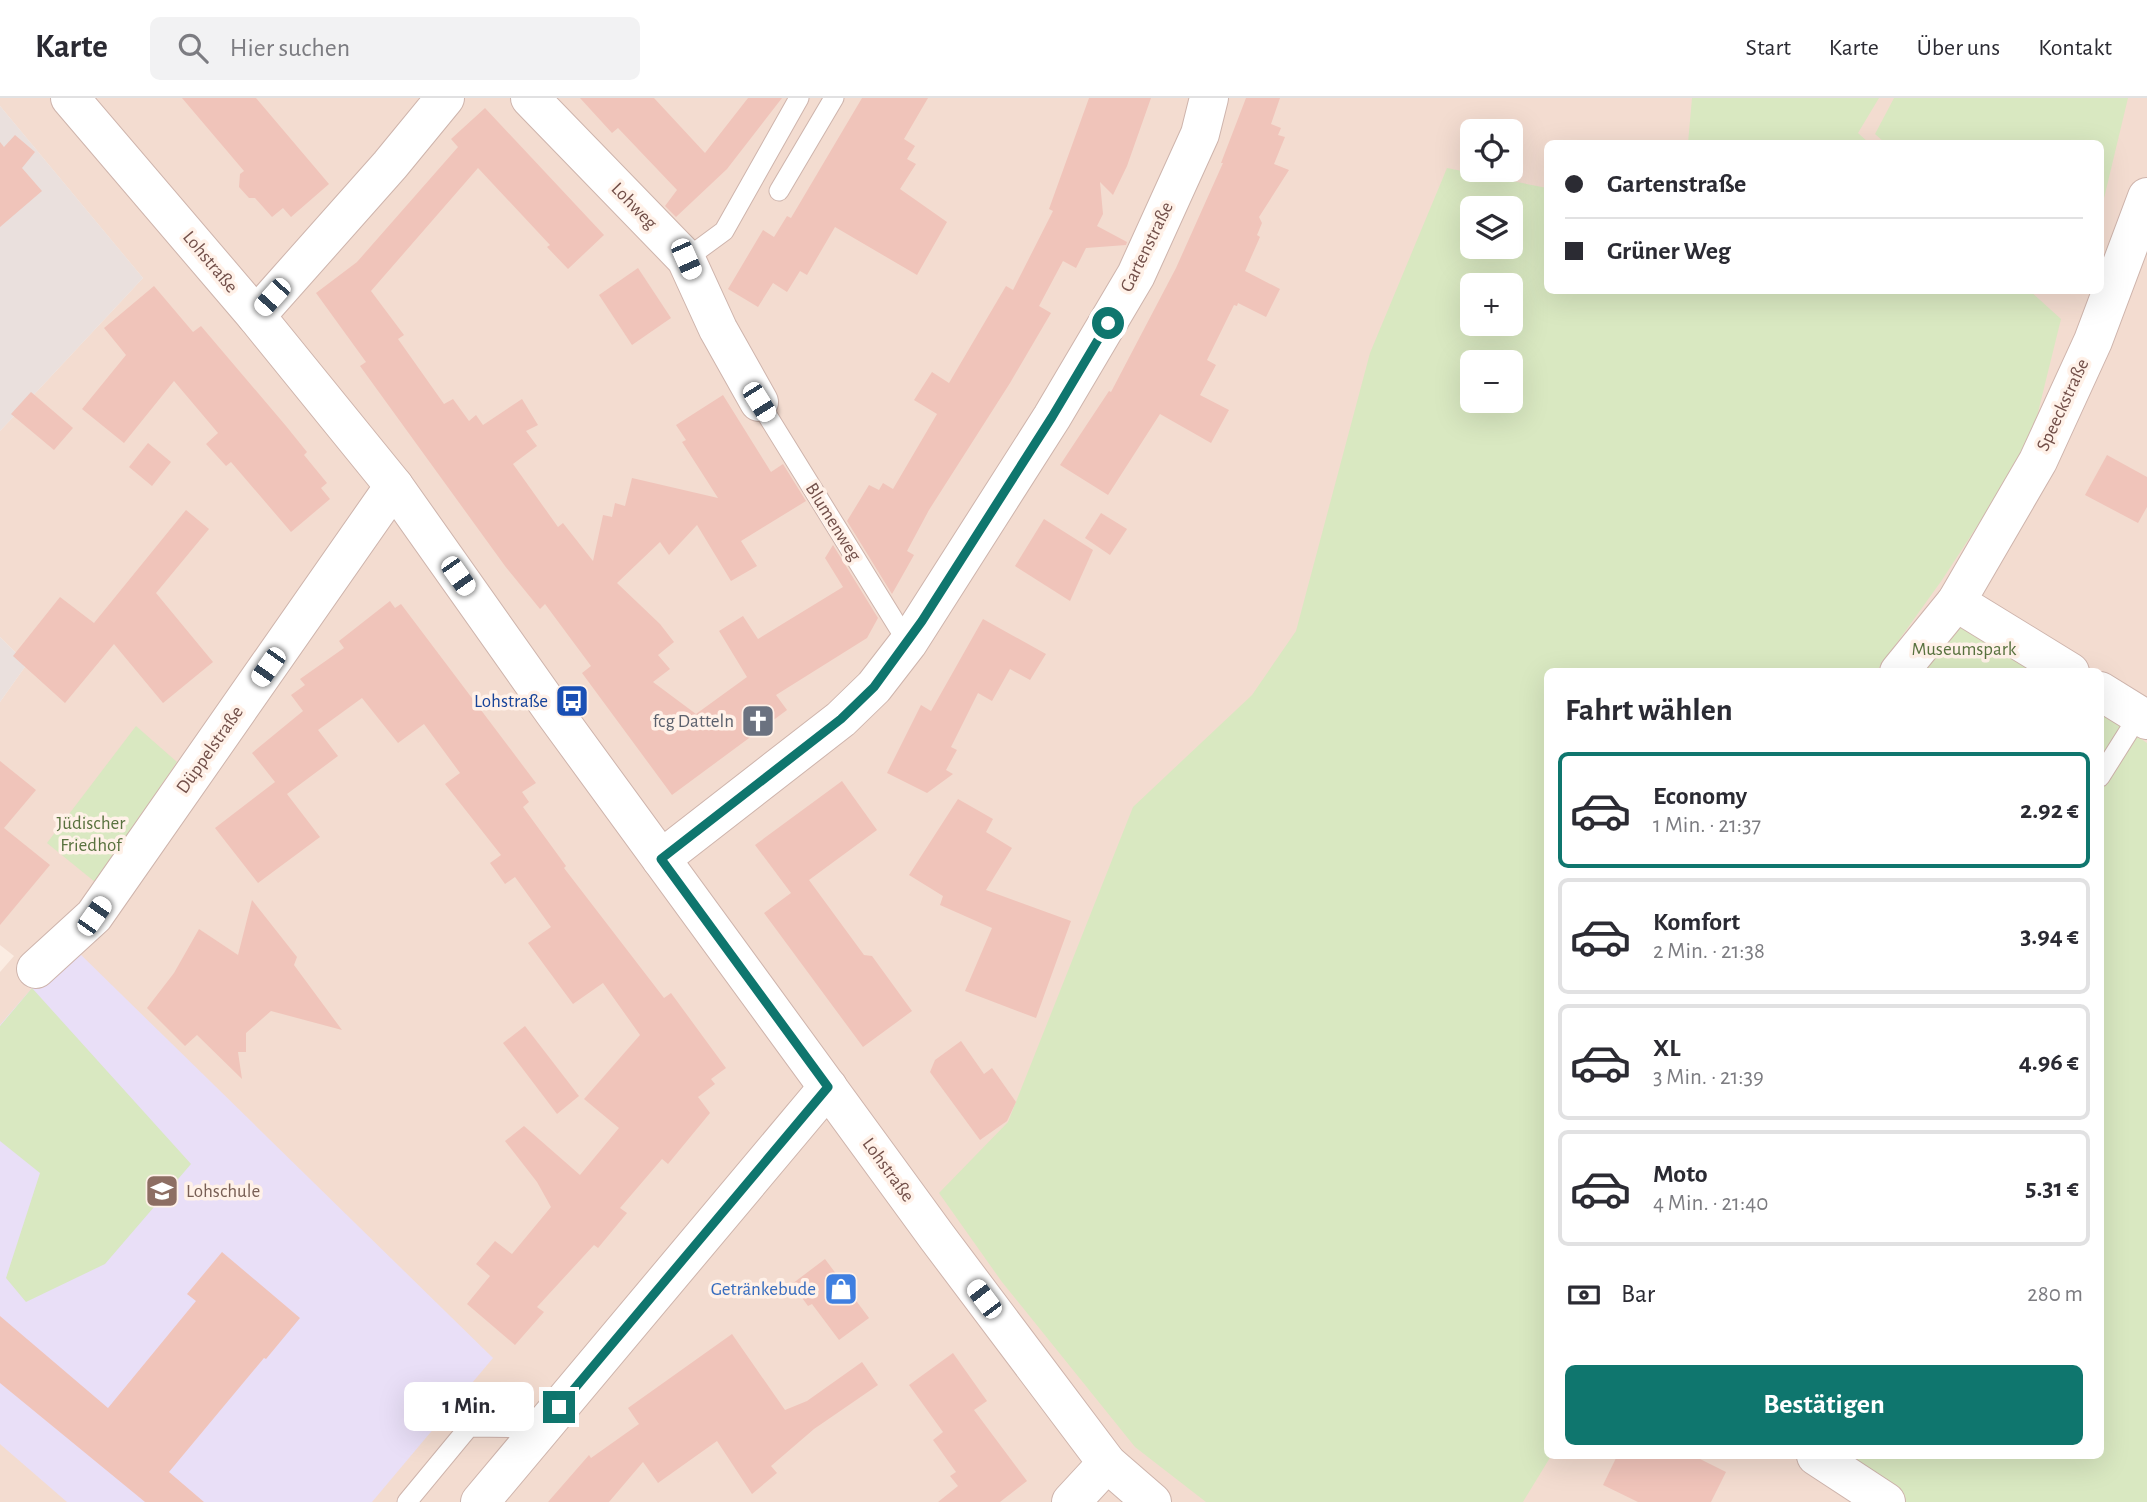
<!DOCTYPE html>
<html lang="de">
<meta charset="utf-8">
<style>
body{margin:0;font-family:"Alegreya Sans",sans-serif;background:#f2f2f3;color:#2b2b33;height:100vh;display:flex;flex-direction:column;font-size:26px;white-space:nowrap}
*{box-sizing:border-box;margin:0}
p{font-size:23px;color:#7c7c81}
.icon{flex:none;width:38px;height:38px;fill:none;stroke:currentColor;stroke-width:2;stroke-linecap:round;stroke-linejoin:round}
.map{position:relative;flex:1;overflow:hidden}
.sheet{position:absolute;left:1544px;top:570px;width:560px;height:791px;display:flex;flex-direction:column;background:#fff;border-radius:10px;box-shadow:0 7px 28px #0002}
.sheet>*{flex:none}
.banner{position:absolute;left:1544px;top:42px;width:560px;height:154px;border-radius:10px;box-shadow:0 7px 28px #0002;display:grid;align-content:center;height:154px;padding:0 21px;background:#fff}
.fabs{position:absolute;left:1460px;top:21px;display:grid;gap:14px}
.fabs a{display:grid;place-items:center;width:63px;height:63px;border-radius:10px;background:#fff;box-shadow:0 7px 28px #0002;font-size:35px}
.end{position:absolute;width:32px;height:32px;margin:-16px;border:9px solid #0f766e;background:#fff;box-shadow:0 0 0 4px #fff}
.from{border-radius:50%}
.bubble{position:absolute;height:49px;border-radius:10px;background:#fff;box-shadow:0 7px 28px #0002;font-size:23px;font-weight:700;line-height:49px;text-align:center}
.car{position:absolute;width:21px;height:42px;margin:-21px -10px;border-radius:9px;box-shadow:0 0 5px 2px #0007;background:linear-gradient(#fff 24%,#345 0 40%,#fff 0 76%,#345 0 86%,#fff 0)}
.banner b{display:flex;align-items:center;gap:24px;height:66px;font-size:26px}
.banner b+b{border-top:2px solid #e1e1e2}
.banner i{width:18px;height:18px;background:#2b2b33}
ul{padding:0;list-style:none}
li{display:flex;align-items:center;gap:21px;height:116px;margin:0 14px 10px;padding:0 7px;border:4px solid #e1e1e2;border-radius:10px}
li div{flex:1}
li b{display:block;font-size:26px}
li em{font-style:normal;font-weight:700}
li.active{border-color:#0f766e}
li>.icon{width:63px;height:63px;stroke-width:1.5}
h2{padding:0 21px;font-size:32px;line-height:84px}
.pay{display:flex;align-items:center;gap:18px;height:77px;padding:0 21px;font-size:26px}
.pay p{margin-inline-start:auto}
.action{display:flex;gap:14px;margin-top:auto;padding:14px 21px}
.action a{flex:1;height:80px;border-radius:10px;background:#0f766e;color:#fff;font-size:28px;font-weight:700;line-height:80px;text-align:center}
header{display:flex;align-items:center;gap:42px;box-sizing:border-box;height:98px;padding:0 35px;background:#fff;border-bottom:2px solid #e1e1e2}
header strong{font-size:33px}
nav{display:flex;gap:38px;margin-inline-start:auto;font-size:24px}
.search{width:490px;height:63px;background:#f2f2f3;display:flex;align-items:center;gap:18px;box-sizing:border-box;padding:0 24px;border-radius:10px;color:#7c7c81;font-size:26px}
.map>svg:first-child{display:block}
.residential{fill:#f3dcd0;fill-rule:evenodd}
.industrial{fill:#eae0dd}
.education{fill:#e9dff7}
.green{fill:#d9e8c1;fill-rule:evenodd}
.building{fill:#f0c4ba}
.lines{fill:none;stroke-linecap:round;stroke-linejoin:round}
.lane-casing{stroke:#ceb4ac;stroke-width:21}
.street-casing{stroke:#ceb4ac;stroke-width:40}
.lane{stroke:#fff;stroke-width:19}
.street{stroke:#fff;stroke-width:38}
.route{stroke:#0f766e;stroke-width:9}
.labels{text-anchor:middle;dominant-baseline:central;stroke-width:7;stroke-linejoin:round;paint-order:stroke}
.street-label{font-size:19px;fill:#724f49;stroke:#fff1e8}
.park-label{font-size:19px;fill:#59723f;stroke:#fff1e8}
.transit-label{font-size:19px;fill:#164399;stroke:#fff1e8;text-anchor:end}
.worship-label{font-size:19px;fill:#5b616d;stroke:#fff1e8;text-anchor:end}
.education-label{font-size:19px;fill:#785e54;stroke:#fff1e8;text-anchor:start}
.shop-label{font-size:19px;fill:#366cbe;stroke:#fff1e8;text-anchor:end}
</style>
<header>
<strong>Karte</strong>
<div class="search"><svg class="icon" aria-label="search" viewBox="0 0 24 24"><circle cx="10" cy="10" r="6"/><path d="M15 15l6 6"/></svg>Hier suchen</div>
<nav><a>Start</a><a>Karte</a><a>Über uns</a><a>Kontakt</a></nav>
</header>
<div class="map">
<svg width="2147" height="1404" viewBox="0 0 2147 1404">
<rect width="100%" height="100%" fill="#fbece2"/>
<!-- residential -->
<path class="residential" d="M 0,0 L 2147,0 L 2147,1404 L 0,1404 L 0,874 L 14,858 L 0,847 L 0,604 L 27,566 L 0,539 L 0,333 L 143,180 L 0,8 ZM 1472,33 L 1510,33 L 1510,72 L 1472,72 ZM 1547,46 L 2100,46 L 2100,192 L 1547,192 ZM 1472,110 L 1510,110 L 1510,149 L 1472,149 ZM 1472,187 L 1510,187 L 1510,226 L 1472,226 ZM 1472,264 L 1510,264 L 1510,303 L 1472,303 ZM 1547,574 L 2100,574 L 2100,1358 L 1547,1358 Z"/>
<!-- industrial -->
<g class="industrial">
<path d="M 0,8 L 143,180 L 0,333 Z"/>
<path d="M 0,539 L 27,566 L 0,604 Z"/>
</g>
<!-- education -->
<path class="education" d="M 76,852 L 493,1260 L 372,1404 L 67,1404 L 0,1346 L 0,927 L 32,890 Z"/>
<!-- green -->
<g class="green">
<path d="M 1692,0 L 1879,0 L 1858,35 L 1869,45 L 1688,45 Z"/>
<path d="M 1894,0 L 2128,0 L 2100,117 L 2100,46 L 1885,45 L 1875,36 Z"/>
<path d="M 1447,70 L 1547,90 L 1547,192 L 2030,193 L 2061,221 L 2030,347 L 1942,482 L 1876,574 L 1547,574 L 1547,1358 L 1551,1358 L 1523,1404 L 1206,1404 L 1135,1349 L 1002,1184 L 939,1095 L 1008,1024 L 1133,709 L 1252,597 L 1296,533 L 1370,255 ZM 1472,110 L 1510,110 L 1510,149 L 1472,149 ZM 1472,187 L 1510,187 L 1510,226 L 1472,226 ZM 1472,264 L 1510,264 L 1510,303 L 1472,303 Z"/>
<path d="M 1960,518 L 2043,574 L 1914,574 Z"/>
<path d="M 2100,613 L 2147,645 L 2147,1404 L 1906,1404 L 1825,1358 L 2100,1358 Z"/>
<path d="M 136,628 L 177,664 L 95,784 L 47,745 Z"/>
<path d="M 32,890 L 191,1066 L 105,1166 L 26,1204 L 6,1180 L 40,1075 L 0,1043 L 0,928 Z"/>
</g>
<!-- building -->
<g class="building">
<path d="M 182,0 L 256,0 L 329,86 L 291,119 L 283,110 L 272,119 L 255,100 L 249,100 L 239,89 L 240,76 L 244,73 Z"/>
<path d="M 580,0 L 654,0 L 705,55 L 748,0 L 782,0 L 727,71 L 676,119 L 665,108 L 677,92 L 618,30 L 612,35 Z"/>
<path d="M 862,0 L 928,0 L 904,41 L 915,48 L 907,61 L 916,66 L 900,91 L 947,124 L 917,177 L 835,129 L 807,177 L 800,173 L 787,194 L 773,185 L 758,209 L 728,191 L 763,132 L 774,139 L 787,118 L 791,120 Z"/>
<path d="M 1089,0 L 1151,0 L 1127,68 L 1113,97 L 1100,84 L 1103,116 L 1097,128 L 1127,144 L 1126,147 L 1086,150 L 1076,170 L 1063,163 L 1039,208 L 1051,215 L 1010,285 L 929,412 L 907,453 L 914,457 L 892,496 L 847,423 L 869,387 L 879,392 L 883,385 L 893,391 L 937,316 L 914,302 L 932,274 L 949,285 L 1006,188 L 1013,192 L 1053,113 L 1049,111 Z"/>
<path d="M 1246,0 L 1280,0 L 1271,26 L 1281,30 L 1278,37 L 1285,39 L 1274,66 L 1289,72 L 1259,119 L 1262,125 L 1257,137 L 1260,139 L 1245,173 L 1280,191 L 1266,219 L 1238,205 L 1237,208 L 1234,207 L 1207,262 L 1216,267 L 1200,297 L 1229,312 L 1211,345 L 1160,316 L 1108,397 L 1060,367 L 1109,293 L 1111,294 L 1176,170 L 1223,65 L 1221,65 Z"/>
<path d="M 485,10 L 604,137 L 568,171 L 547,149 L 550,147 L 478,70 L 371,193 L 404,237 L 398,241 L 444,306 L 453,301 L 469,323 L 476,317 L 483,327 L 522,301 L 538,327 L 526,333 L 537,348 L 513,366 L 558,429 L 563,425 L 593,463 L 603,417 L 612,419 L 615,405 L 625,408 L 632,380 L 718,400 L 682,344 L 686,342 L 676,327 L 723,297 L 771,374 L 783,366 L 806,403 L 741,443 L 757,468 L 731,483 L 697,427 L 669,457 L 660,444 L 617,485 L 660,526 L 674,544 L 658,557 L 670,571 L 653,584 L 696,616 L 747,579 L 719,533 L 743,518 L 758,541 L 843,489 L 825,460 L 833,447 L 878,520 L 867,540 L 776,597 L 787,612 L 672,697 L 582,575 L 591,568 L 545,506 L 540,511 L 505,468 L 360,268 L 366,264 L 316,195 L 357,164 L 458,49 L 451,41 Z"/>
<path d="M 15,37 L 35,54 L 22,70 L 42,93 L 0,129 L 0,44 L 4,49 Z"/>
<path d="M 638,170 L 671,220 L 632,247 L 599,197 Z"/>
<path d="M 154,188 L 193,234 L 201,228 L 286,328 L 307,354 L 304,357 L 327,385 L 321,390 L 330,401 L 291,434 L 231,364 L 226,368 L 206,346 L 218,335 L 174,283 L 124,345 L 82,311 L 126,257 L 104,230 Z"/>
<path d="M 31,294 L 73,330 L 54,352 L 11,316 Z"/>
<path d="M 148,345 L 171,364 L 152,388 L 129,369 Z"/>
<path d="M 2107,357 L 2147,379 L 2147,409 L 2138,425 L 2085,397 Z"/>
<path d="M 186,412 L 209,431 L 156,495 L 213,564 L 163,605 L 114,546 L 65,605 L 13,558 L 60,499 L 94,525 Z"/>
<path d="M 1101,415 L 1127,431 L 1110,457 L 1085,440 Z"/>
<path d="M 1044,421 L 1093,452 L 1070,503 L 1015,468 Z"/>
<path d="M 390,503 L 395,510 L 401,506 L 536,685 L 522,694 L 529,704 L 523,709 L 566,768 L 564,770 L 664,900 L 671,895 L 726,970 L 711,981 L 715,986 L 698,999 L 710,1015 L 668,1066 L 662,1061 L 620,1110 L 627,1115 L 598,1150 L 594,1147 L 537,1209 L 544,1214 L 515,1247 L 467,1206 L 490,1178 L 476,1166 L 495,1143 L 512,1156 L 551,1109 L 537,1084 L 505,1043 L 524,1028 L 580,1077 L 619,1030 L 584,1001 L 640,937 L 603,885 L 573,906 L 528,845 L 551,829 L 515,779 L 505,786 L 490,765 L 501,757 L 445,686 L 460,675 L 424,626 L 398,645 L 362,600 L 318,632 L 338,658 L 287,696 L 320,739 L 258,785 L 215,730 L 275,684 L 252,655 L 303,613 L 291,597 L 305,587 L 300,581 L 344,550 L 339,543 Z"/>
<path d="M 983,521 L 1046,556 L 1030,582 L 1010,571 L 992,603 L 978,595 L 951,649 L 957,652 L 946,672 L 953,676 L 927,695 L 887,675 L 921,607 L 931,613 Z"/>
<path d="M 0,663 L 36,692 L 4,730 L 50,767 L 0,827 Z"/>
<path d="M 842,683 L 877,732 L 809,782 L 864,857 L 872,858 L 912,913 L 863,949 L 764,815 L 791,795 L 755,747 Z"/>
<path d="M 958,701 L 993,721 L 986,734 L 1012,750 L 986,792 L 1071,823 L 1036,920 L 965,893 L 992,830 L 940,807 L 943,798 L 909,777 Z"/>
<path d="M 252,802 L 297,859 L 294,867 L 342,932 L 271,913 L 246,935 L 246,954 L 238,954 L 242,981 L 197,937 L 185,948 L 147,910 L 174,875 L 199,831 L 238,857 Z"/>
<path d="M 525,928 L 579,998 L 557,1016 L 503,945 Z"/>
<path d="M 961,943 L 984,976 L 992,970 L 1016,1004 L 1007,1023 L 980,1042 L 930,974 L 935,962 Z"/>
<path d="M 222,1154 L 300,1220 L 266,1261 L 264,1260 L 169,1374 L 204,1404 L 145,1404 L 0,1285 L 0,1218 L 108,1310 L 196,1203 L 187,1196 Z"/>
<path d="M 825,1161 L 869,1220 L 839,1242 L 812,1206 L 808,1208 L 792,1186 Z"/>
<path d="M 732,1236 L 785,1312 L 807,1303 L 862,1264 L 878,1287 L 814,1331 L 771,1368 L 777,1375 L 752,1396 L 717,1343 L 658,1385 L 643,1364 L 609,1404 L 548,1404 L 589,1357 L 591,1360 L 639,1326 L 628,1310 Z"/>
<path d="M 953,1255 L 987,1303 L 974,1312 L 1027,1383 L 1000,1404 L 938,1404 L 958,1388 L 950,1378 L 956,1374 L 933,1342 L 943,1334 L 909,1287 Z"/>
<path d="M 1617,1358 L 1694,1358 L 1726,1374 L 1711,1404 L 1638,1404 L 1603,1387 Z"/>
</g>
<g class="lines">
<defs>
<g id="lane">
<path d="M 779,93 L 834,0"/>
<path d="M 686,161 L 724,133 L 799,0"/>
<path d="M 759,304 L 908,545"/>
<path d="M 2100,679 L 2139,617"/>
<path d="M 407,1404 L 469,1329 L 541,1330"/>
</g>
<g id="street">
<path d="M 70,0 L 256,218 L 394,388 L 553,613 L 937,1139 L 1107,1365 L 1152,1404"/>
<path d="M 530,0 L 686,161 L 718,231 L 759,304"/>
<path d="M 256,218 L 390,67 L 445,0"/>
<path d="M 1956,504 L 2070,574"/>
<path d="M 1899,574 L 1956,504 L 2038,363 L 2093,243 L 2147,99"/>
<path d="M 2100,593 L 2147,622"/>
<path d="M 661,761 L 841,621 L 874,589 L 908,545 L 1052,319 L 1136,177 L 1200,36 L 1209,0"/>
<path d="M 36,871 L 94,818 L 394,388"/>
<path d="M 1816,1358 L 1886,1404"/>
<path d="M 480,1404 L 828,989"/>
<path d="M 1071,1404 L 1107,1365"/>
</g>
</defs>
<!-- lane casing -->
<use href="#lane" class="lane-casing"/>
<!-- street casing -->
<use href="#street" class="street-casing"/>
<!-- lane -->
<use href="#lane" class="lane"/>
<!-- street -->
<use href="#street" class="street"/>
</g>
<g class="lines">
<!-- route -->
<path class="route" d="M 559,1309 L 828,989 L 661,761 L 841,621 L 874,589 L 922,523 L 1052,319 L 1108,225"/>
</g>
<!-- icons -->
<defs>
<symbol id="bus-square" viewBox="-11 -11 22 22"><rect x="-9" y="-9" width="18" height="18" rx="4" fill="#1a4fb4" stroke="#fff1e8"/><path d="M-5-6H5V4H4V6H2V4H-2V6H-4V4H-5ZM-3.5-4V0h7V-4ZM-3.5 1.2v1.5H-2V1.2ZM2 1.2v1.5H3.5V1.2Z" fill="#fff"/></symbol>
<symbol id="church-square" viewBox="-11 -11 22 22"><rect x="-9" y="-9" width="18" height="18" rx="4" fill="#6b7280" stroke="#fff1e8"/><path d="M-1.2-6h2.4v3.5h3.3v2.4h-3.3V6h-2.4V-.1h-3.3v-2.4h3.3Z" fill="#fff"/></symbol>
<symbol id="school-square" viewBox="-11 -11 22 22"><rect x="-9" y="-9" width="18" height="18" rx="4" fill="#8d6e63" stroke="#fff1e8"/><path d="M0-5L7-2L0 1L-7-2ZM-4 1L0 2.5L4 1V4Q0 6-4 4Z" fill="#fff"/></symbol>
<symbol id="shop-square" viewBox="-11 -11 22 22"><rect x="-9" y="-9" width="18" height="18" rx="4" fill="#3f7fe0" stroke="#fff1e8"/><path d="M-5-2.5h2.3a2.7 3.5 0 0 1 5.4 0H5L5.5 6h-11ZM-1.5-2.5h3a1.5 2.3 0 0 0-3 0Z" fill="#fff"/></symbol>
</defs>
<g fill-rule="evenodd">
<use href="#bus-square" x="553" y="584" width="38" height="38"/>
<use href="#church-square" x="739" y="604" width="38" height="38"/>
<use href="#school-square" x="143" y="1074" width="38" height="38"/>
<use href="#shop-square" x="822" y="1172" width="38" height="38"/>
</g>
<g class="labels">
<!-- street labels -->
<g class="street-label">
<text transform="translate(634 108) rotate(46)">Lohweg</text>
<text transform="translate(1147 149) rotate(-64)">Gartenstraße</text>
<text transform="translate(210 164) rotate(50)">Lohstraße</text>
<text transform="translate(2063 307) rotate(-65)">Speeckstraße</text>
<text transform="translate(833 424) rotate(58)">Blumenweg</text>
<text transform="translate(210 652) rotate(-55)">Düppelstraße</text>
<text transform="translate(888 1072) rotate(54)">Lohstraße</text>
</g>
<!-- park labels -->
<g class="park-label">
<text x="1964" y="551">Museumspark</text>
<text x="91" y="725">Jüdischer<tspan x="91" dy="22">Friedhof</tspan></text>
</g>
<!-- transit labels -->
<g class="transit-label">
<text x="548" y="603">Lohstraße</text>
</g>
<!-- worship labels -->
<g class="worship-label">
<text x="734" y="623">fcg Datteln</text>
</g>
<!-- education labels -->
<g class="education-label">
<text x="186" y="1093">Lohschule</text>
</g>
<!-- shop labels -->
<g class="shop-label">
<text x="816" y="1191">Getränkebude</text>
</g>
</g>
</svg>
<div class="fabs">
<a><svg class="icon" aria-label="locate" viewBox="0 0 24 24"><circle cx="12" cy="12" r="6"/><path d="M12 2v4M12 18v4M2 12h4M18 12h4"/></svg></a>
<a><svg class="icon" aria-label="layers" viewBox="0 0 24 24"><path d="M12 4l9 5-9 5-9-5zM3 14l9 5 9-5"/></svg></a>
<a>+</a>
<a>−</a>
</div>
<i class="end from" style="left:1108px;top:225px"></i>
<i class="end" style="left:559px;top:1309px"></i>
<div class="bubble" style="left:404px;top:1284px;width:130px">1 Min.</div>
<i class="car" style="left:686px;top:161px;rotate:156deg"></i>
<i class="car" style="left:272px;top:199px;rotate:222deg"></i>
<i class="car" style="left:759px;top:304px;rotate:148deg"></i>
<i class="car" style="left:458px;top:478px;rotate:145deg"></i>
<i class="car" style="left:268px;top:569px;rotate:215deg"></i>
<i class="car" style="left:94px;top:818px;rotate:35deg"></i>
<i class="car" style="left:984px;top:1201px;rotate:323deg"></i>
<div class="banner">
<b><i class="from"></i>Gartenstraße</b>
<b><i></i>Grüner Weg</b>
</div>
<section class="sheet">
<h2>Fahrt wählen</h2>
<ul>
<li class="active"><svg class="icon" aria-label="car" viewBox="0 0 24 24"><path d="M5 17H2v-5l4-1 3-4h7l3 4 3 1v5h-3M9 17h6M6 11h13"/><circle cx="7" cy="17" r="2"/><circle cx="17" cy="17" r="2"/></svg><div><b>Economy</b><p>1 Min. · 21:37</p></div><em>2.92 €</em></li>
<li><svg class="icon" aria-label="car" viewBox="0 0 24 24"><path d="M5 17H2v-5l4-1 3-4h7l3 4 3 1v5h-3M9 17h6M6 11h13"/><circle cx="7" cy="17" r="2"/><circle cx="17" cy="17" r="2"/></svg><div><b>Komfort</b><p>2 Min. · 21:38</p></div><em>3.94 €</em></li>
<li><svg class="icon" aria-label="car" viewBox="0 0 24 24"><path d="M5 17H2v-5l4-1 3-4h7l3 4 3 1v5h-3M9 17h6M6 11h13"/><circle cx="7" cy="17" r="2"/><circle cx="17" cy="17" r="2"/></svg><div><b>XL</b><p>3 Min. · 21:39</p></div><em>4.96 €</em></li>
<li><svg class="icon" aria-label="car" viewBox="0 0 24 24"><path d="M5 17H2v-5l4-1 3-4h7l3 4 3 1v5h-3M9 17h6M6 11h13"/><circle cx="7" cy="17" r="2"/><circle cx="17" cy="17" r="2"/></svg><div><b>Moto</b><p>4 Min. · 21:40</p></div><em>5.31 €</em></li>
</ul>
<div class="pay"><svg class="icon" aria-label="cash" viewBox="0 0 24 24"><path d="M3 7h18v10H3z"/><circle cx="12" cy="12" r="2"/></svg>Bar<p>280 m</p></div>
<div class="action"><a>Bestätigen</a></div>
</section>
</div>
